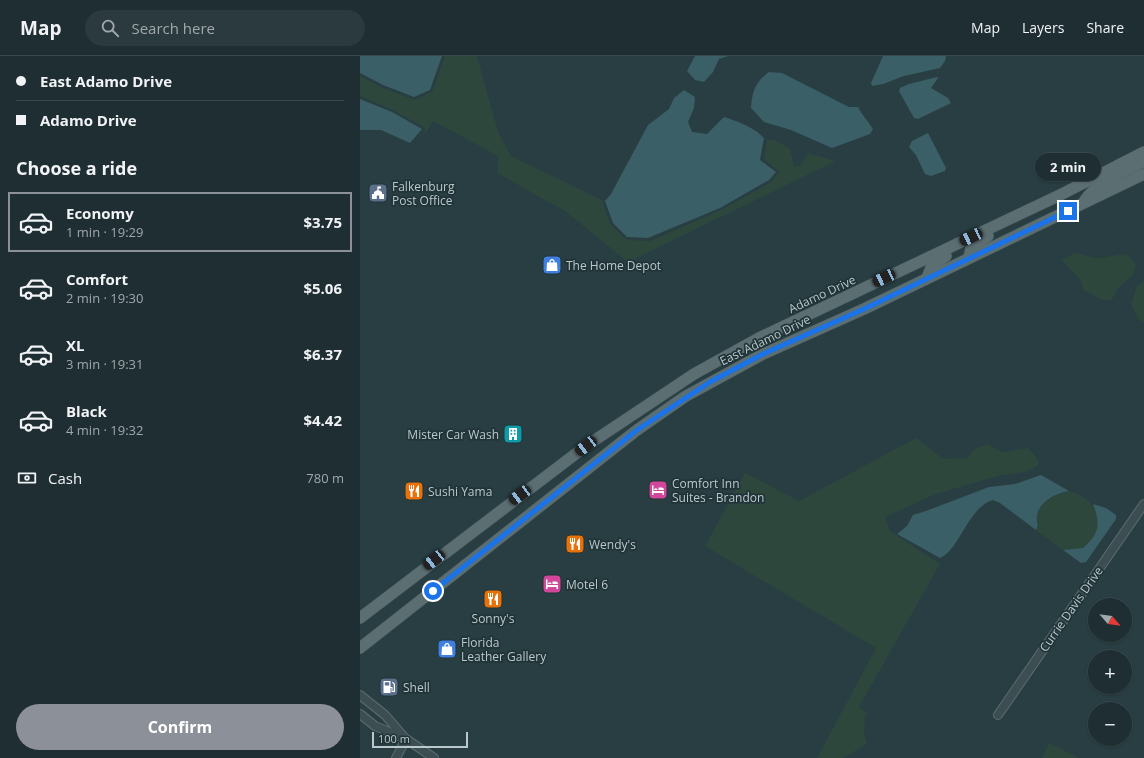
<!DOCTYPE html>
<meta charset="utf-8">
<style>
body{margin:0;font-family:"Open Sans",sans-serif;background:#2b3a3e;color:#f1f3f6;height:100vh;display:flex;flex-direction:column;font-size:15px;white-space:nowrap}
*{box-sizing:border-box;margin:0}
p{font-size:13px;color:#a1a8ac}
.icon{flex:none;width:22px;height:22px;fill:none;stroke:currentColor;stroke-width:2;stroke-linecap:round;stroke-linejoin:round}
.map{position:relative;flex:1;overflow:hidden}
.sheet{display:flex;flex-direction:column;background:#1e2e32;width:360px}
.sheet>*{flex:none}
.hud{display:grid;align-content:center;height:88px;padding:0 16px;background:#1e2e32}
.needle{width:26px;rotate:118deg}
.buttons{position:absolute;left:728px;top:542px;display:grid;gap:8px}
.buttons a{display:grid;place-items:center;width:44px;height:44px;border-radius:50%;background:#1e2e32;box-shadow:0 1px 3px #0004,0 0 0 1px #3c4a4d;font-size:20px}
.scale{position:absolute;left:12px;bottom:10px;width:96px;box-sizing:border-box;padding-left:4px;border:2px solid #bac8cc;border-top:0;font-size:11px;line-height:14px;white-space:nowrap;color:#bac8cc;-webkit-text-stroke:3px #213437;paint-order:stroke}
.end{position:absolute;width:18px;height:18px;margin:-9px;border:5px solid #1a73e8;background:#fff;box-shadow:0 0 0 2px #fff}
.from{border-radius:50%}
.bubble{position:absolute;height:28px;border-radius:14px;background:#1e2e32;box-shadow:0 1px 3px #0004,0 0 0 1px #3c4a4d;font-size:13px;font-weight:700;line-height:28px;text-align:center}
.car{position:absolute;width:12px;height:24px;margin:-12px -6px;border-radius:5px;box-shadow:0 0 3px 1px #0007;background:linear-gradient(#222 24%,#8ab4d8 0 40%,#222 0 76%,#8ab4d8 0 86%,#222 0)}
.hud b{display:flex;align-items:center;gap:14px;height:38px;font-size:15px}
.hud b+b{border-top:1px solid #3c4a4d}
.hud i{width:10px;height:10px;background:#f1f3f6}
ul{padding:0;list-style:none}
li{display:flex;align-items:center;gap:12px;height:60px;margin:0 8px 6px;padding:0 8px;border:2px solid transparent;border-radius:0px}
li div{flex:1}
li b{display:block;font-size:15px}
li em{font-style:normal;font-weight:700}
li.active{border-color:#8c9099}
li>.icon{width:36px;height:36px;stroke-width:1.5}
h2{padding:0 16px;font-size:18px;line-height:48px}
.pay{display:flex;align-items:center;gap:10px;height:44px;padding:0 16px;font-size:15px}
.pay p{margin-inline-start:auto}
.button{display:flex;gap:8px;margin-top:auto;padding:8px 16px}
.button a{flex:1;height:46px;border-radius:24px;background:#8c9099;color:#fff;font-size:16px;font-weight:700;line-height:46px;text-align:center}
header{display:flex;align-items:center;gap:24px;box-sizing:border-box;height:56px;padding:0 20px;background:#1e2e32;border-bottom:1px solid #3c4a4d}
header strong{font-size:19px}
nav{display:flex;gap:22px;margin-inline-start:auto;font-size:14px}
.search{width:280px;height:36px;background:#2b3a3e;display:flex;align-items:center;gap:10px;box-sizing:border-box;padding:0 14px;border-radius:22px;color:#a1a8ac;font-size:15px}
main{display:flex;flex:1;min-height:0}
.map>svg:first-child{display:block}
.green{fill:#2d473d}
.water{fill:#3b5f66}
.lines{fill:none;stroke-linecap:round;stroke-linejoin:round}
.minor-casing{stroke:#5b6c6f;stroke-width:10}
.major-casing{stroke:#495b5e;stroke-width:12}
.minor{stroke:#3d4e52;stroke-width:8}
.major{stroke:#5b6e72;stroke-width:11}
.route{stroke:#1a73e8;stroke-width:5}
.labels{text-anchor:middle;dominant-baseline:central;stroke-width:3.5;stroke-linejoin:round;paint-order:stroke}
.poi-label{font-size:12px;fill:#bac8cc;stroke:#213437;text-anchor:start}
.street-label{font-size:12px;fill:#bac8cc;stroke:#213437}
</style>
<header>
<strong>Map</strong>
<div class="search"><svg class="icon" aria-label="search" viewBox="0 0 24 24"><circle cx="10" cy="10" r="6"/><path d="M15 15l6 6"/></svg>Search here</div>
<nav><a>Map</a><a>Layers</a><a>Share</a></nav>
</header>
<main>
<section class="sheet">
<div class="hud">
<b><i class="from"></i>East Adamo Drive</b>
<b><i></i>Adamo Drive</b>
</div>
<h2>Choose a ride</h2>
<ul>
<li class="active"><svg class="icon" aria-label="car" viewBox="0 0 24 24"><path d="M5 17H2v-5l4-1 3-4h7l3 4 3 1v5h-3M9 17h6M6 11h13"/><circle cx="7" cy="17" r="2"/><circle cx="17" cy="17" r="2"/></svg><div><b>Economy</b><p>1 min · 19:29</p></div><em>$3.75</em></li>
<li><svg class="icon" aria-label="car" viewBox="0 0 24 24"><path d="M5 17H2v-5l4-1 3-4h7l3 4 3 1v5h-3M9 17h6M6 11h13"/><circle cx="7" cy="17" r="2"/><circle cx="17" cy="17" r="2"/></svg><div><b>Comfort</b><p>2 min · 19:30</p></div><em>$5.06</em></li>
<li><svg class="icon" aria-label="car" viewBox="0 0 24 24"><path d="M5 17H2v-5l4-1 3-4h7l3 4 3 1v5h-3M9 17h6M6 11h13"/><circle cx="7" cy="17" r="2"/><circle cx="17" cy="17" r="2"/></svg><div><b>XL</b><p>3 min · 19:31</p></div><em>$6.37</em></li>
<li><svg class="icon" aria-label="car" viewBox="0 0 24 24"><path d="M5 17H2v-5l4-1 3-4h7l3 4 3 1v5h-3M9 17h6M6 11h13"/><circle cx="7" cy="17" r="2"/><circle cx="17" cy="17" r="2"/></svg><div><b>Black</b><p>4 min · 19:32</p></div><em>$4.42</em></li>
</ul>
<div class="pay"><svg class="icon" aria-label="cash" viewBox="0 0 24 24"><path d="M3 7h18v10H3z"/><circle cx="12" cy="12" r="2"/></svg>Cash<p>780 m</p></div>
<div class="button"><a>Confirm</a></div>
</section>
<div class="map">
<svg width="784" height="702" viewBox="0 0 784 702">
<rect width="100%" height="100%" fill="#283e42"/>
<!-- green -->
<g class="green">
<path d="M 85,0 L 117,0 L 138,76 L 151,100 L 242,144 L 250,168 L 267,184 L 290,185 L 361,154 L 411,126 L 419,116 L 404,103 L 407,83 L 415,84 L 430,93 L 434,111 L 440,110 L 448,97 L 476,105 L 268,206 L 205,155 L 137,117 L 138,100 L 73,65 L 66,77 L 64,76 L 65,72 L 33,54 L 0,40 L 0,20 L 23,32 L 55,44 L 72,36 Z"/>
<path d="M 716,197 C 724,199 733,202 741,202 C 755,201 769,191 776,210 L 773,219 L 758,232 L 751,245 L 740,243 L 724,234 L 720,223 L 701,204 Z"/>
<path d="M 784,225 L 784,266 L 778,263 L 771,248 L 777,230 Z"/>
<path d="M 556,382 L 583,403 L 607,402 L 615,393 L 627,388 L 642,396 L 668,392 L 679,405 L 678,410 L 665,416 L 638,420 L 576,438 L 525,461 L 530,475 L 580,508 L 499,651 L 508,659 L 505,660 L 504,677 L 507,688 L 483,702 L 457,702 L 516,592 L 345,490 L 385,417 L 439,445 Z"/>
<path d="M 707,435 C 724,437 743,453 738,472 C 736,480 729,487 723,492 L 703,494 L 676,474 C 679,469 676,464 677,458 C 681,444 695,439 707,435 Z"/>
<path d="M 689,687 L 719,702 L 682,702 Z"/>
</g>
<!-- water -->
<g class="water">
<path d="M 0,0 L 82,0 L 70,34 L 54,41 L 23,29 L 0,17 Z"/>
<path d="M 335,0 L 368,0 L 359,3 L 353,16 L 344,26 L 335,24 L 327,15 Z"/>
<path d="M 523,0 L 586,0 L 585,5 L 580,12 L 544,20 L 523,28 L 512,30 L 511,27 Z"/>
<path d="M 409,16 L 422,17 L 489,51 L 498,51 C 502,59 508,65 513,73 L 510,78 L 472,92 L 431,74 L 404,66 L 391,52 C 392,36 395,26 409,16 Z"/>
<path d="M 577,21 L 578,22 L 571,32 L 588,42 L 591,47 L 558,63 L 554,62 L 539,35 L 540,32 L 549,28 Z"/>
<path d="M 324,34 L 335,41 L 334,52 L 328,66 L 332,76 L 347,78 L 364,61 C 379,66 392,70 404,82 L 400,104 L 416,116 L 409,124 L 360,152 L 288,182 L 267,181 L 253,167 L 245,145 L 251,138 L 288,69 L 309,53 L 314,42 Z"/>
<path d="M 0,43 L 32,56 L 62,73 L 50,87 L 21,74 L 0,74 Z"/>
<path d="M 568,77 L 586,112 L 585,115 L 571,120 L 565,118 L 556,99 L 549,91 L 552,85 Z"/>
<path d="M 681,419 L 709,435 C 696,437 680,445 677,459 C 676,464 679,469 676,474 L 640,447 L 633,444 C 608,451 599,495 580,502 L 537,478 L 547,470 L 553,459 L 566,455 L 629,431 L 655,428 Z"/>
<path d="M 733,448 L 746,452 L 756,459 L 756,463 L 726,506 L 721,507 L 703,494 L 723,492 C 739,478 741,468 733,448 Z"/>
</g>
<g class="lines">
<defs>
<g id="minor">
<path d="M 0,639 L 25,659 L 44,681"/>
<path d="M 0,658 L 15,670 L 46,683 L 74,702"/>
<path d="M 638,659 L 784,448"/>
<path d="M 36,702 L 46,683"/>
</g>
<g id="major">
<path d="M 725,144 C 738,125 765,116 784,105"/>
<path d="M 609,202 L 611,192 L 628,180"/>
<path d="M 567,222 L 572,209 L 586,200"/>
<path d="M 0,562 L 226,390 L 334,318 L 399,282 L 700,139 L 784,96"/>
<path d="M 0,592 L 277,374 L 326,340 L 403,298 L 504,253 L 784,118"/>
</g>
</defs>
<!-- minor casing -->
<use href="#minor" class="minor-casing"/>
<!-- major casing -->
<use href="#major" class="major-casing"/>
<!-- minor -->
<use href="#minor" class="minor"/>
<!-- major -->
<use href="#major" class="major"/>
</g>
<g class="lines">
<!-- route -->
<path class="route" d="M 73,535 L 277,374 L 350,326 L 403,298 L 504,253 L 708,155"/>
</g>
<!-- icons -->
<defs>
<symbol id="civic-square" viewBox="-11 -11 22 22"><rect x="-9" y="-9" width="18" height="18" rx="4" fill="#5c6f8a" stroke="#213437"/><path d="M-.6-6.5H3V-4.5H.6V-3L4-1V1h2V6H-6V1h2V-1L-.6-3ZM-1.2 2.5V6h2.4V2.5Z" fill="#fff"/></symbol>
<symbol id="shop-square" viewBox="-11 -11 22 22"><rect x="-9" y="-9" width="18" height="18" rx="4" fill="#3f7fe0" stroke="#213437"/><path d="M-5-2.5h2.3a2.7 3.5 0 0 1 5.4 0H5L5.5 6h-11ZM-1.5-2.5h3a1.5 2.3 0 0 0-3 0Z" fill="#fff"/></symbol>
<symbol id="building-square" viewBox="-11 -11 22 22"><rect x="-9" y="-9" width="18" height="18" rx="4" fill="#0f9aa8" stroke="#213437"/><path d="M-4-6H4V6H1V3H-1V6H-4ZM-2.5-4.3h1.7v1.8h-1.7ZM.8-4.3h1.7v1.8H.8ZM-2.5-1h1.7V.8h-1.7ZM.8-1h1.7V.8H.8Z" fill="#fff"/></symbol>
<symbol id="hotel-square" viewBox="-11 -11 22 22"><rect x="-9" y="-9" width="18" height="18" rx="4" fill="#d1479c" stroke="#213437"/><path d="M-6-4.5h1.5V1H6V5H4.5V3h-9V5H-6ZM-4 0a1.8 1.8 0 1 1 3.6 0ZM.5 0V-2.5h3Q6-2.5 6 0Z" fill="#fff"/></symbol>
<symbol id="restaurant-square" viewBox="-11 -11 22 22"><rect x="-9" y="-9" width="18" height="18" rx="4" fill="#e8710a" stroke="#213437"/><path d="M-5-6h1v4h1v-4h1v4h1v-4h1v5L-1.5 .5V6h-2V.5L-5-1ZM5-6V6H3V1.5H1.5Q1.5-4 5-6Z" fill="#fff"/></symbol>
<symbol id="fuel-square" viewBox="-11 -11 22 22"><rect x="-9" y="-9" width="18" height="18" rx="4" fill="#5c6f8a" stroke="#213437"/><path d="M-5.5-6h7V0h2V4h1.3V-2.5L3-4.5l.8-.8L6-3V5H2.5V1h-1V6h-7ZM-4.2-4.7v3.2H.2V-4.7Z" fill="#fff"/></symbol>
</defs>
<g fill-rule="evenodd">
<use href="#civic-square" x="7" y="126" width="22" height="22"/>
<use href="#shop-square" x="181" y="198" width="22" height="22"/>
<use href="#building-square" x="142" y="367" width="22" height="22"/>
<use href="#hotel-square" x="287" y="423" width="22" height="22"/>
<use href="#restaurant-square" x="43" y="424" width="22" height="22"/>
<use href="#restaurant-square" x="204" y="477" width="22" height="22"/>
<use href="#hotel-square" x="181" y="517" width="22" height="22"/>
<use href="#restaurant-square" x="122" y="532" width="22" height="22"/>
<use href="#shop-square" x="76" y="582" width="22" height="22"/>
<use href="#fuel-square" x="18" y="620" width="22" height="22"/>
</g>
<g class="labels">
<!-- poi labels -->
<g class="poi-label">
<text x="32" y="130">Falkenburg<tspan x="32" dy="14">Post Office</tspan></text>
<text x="206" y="209">The Home Depot</text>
<text x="139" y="378" text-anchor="end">Mister Car Wash</text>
<text x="312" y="427">Comfort Inn<tspan x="312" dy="14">Suites - Brandon</tspan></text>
<text x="68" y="435">Sushi Yama</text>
<text x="229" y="488">Wendy's</text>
<text x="206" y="528">Motel 6</text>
<text x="133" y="562" text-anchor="middle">Sonny's</text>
<text x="101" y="586">Florida<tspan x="101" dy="14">Leather Gallery</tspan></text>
<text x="43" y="631">Shell</text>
</g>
<!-- street labels -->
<g class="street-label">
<text transform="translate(462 238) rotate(-25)">Adamo Drive</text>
<text transform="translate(405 284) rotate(-26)">East Adamo Drive</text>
<text transform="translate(711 553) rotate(-55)">Currie Davis Drive</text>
</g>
</g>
</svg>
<div class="buttons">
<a><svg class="needle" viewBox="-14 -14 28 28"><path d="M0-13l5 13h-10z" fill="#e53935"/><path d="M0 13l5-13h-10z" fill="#a1a8ac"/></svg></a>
<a>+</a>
<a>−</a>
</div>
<div class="scale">100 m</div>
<i class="end from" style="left:73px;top:535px"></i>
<i class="end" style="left:708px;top:155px"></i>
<div class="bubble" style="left:675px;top:97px;width:66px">2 min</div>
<i class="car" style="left:611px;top:181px;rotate:245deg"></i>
<i class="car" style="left:524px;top:222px;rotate:245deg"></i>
<i class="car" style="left:226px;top:390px;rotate:233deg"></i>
<i class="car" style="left:160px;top:439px;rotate:234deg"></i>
<i class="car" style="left:74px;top:504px;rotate:232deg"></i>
</div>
</main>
